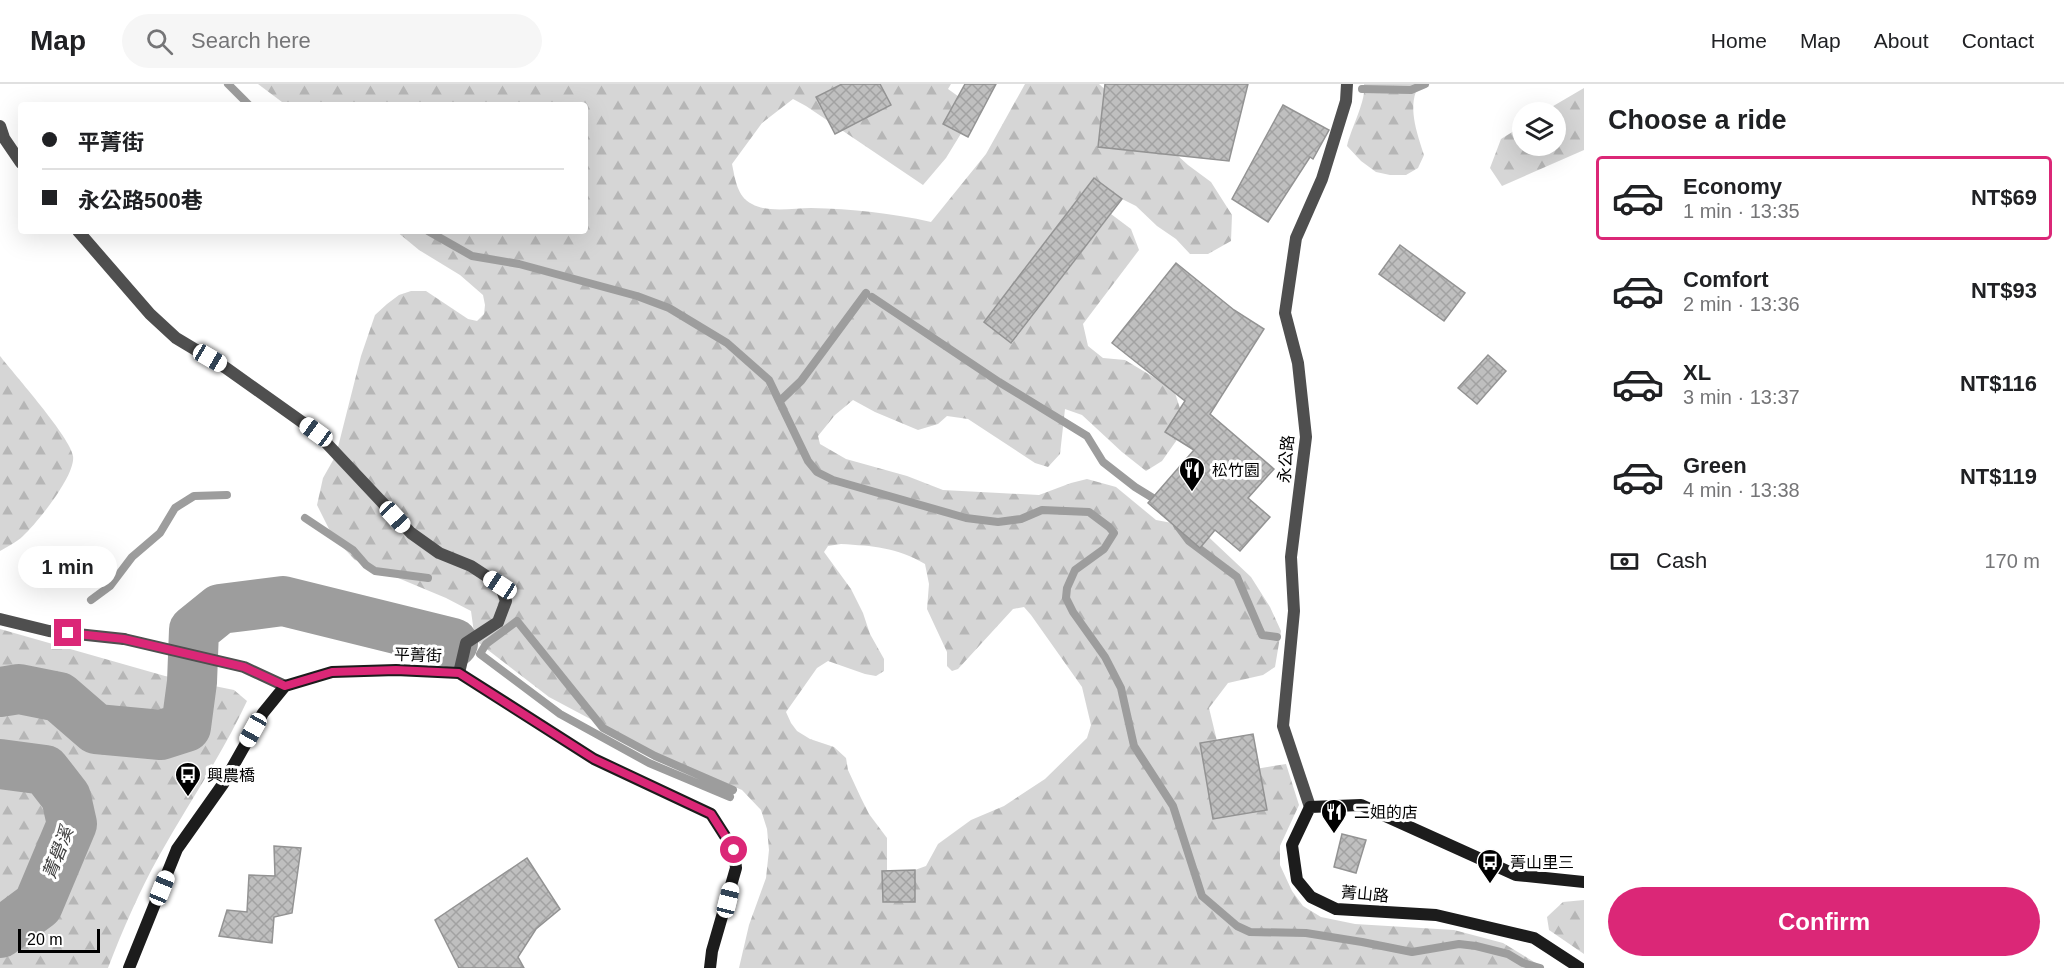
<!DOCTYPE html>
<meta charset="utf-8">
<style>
body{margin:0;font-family:Arial,"Noto Sans TC",sans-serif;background:#f6f6f6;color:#202124;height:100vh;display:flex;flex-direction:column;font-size:22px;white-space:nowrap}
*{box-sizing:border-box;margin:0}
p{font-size:20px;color:#757577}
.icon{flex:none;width:33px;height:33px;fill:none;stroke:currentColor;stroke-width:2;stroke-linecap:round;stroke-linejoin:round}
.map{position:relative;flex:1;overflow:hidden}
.sheet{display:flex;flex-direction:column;background:#fff;width:480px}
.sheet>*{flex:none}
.hud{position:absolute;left:18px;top:18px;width:570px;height:132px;border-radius:6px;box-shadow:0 6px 24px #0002;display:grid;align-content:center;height:132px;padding:0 24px;background:#fff}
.buttons{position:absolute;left:1512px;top:18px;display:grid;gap:12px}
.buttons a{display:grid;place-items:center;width:54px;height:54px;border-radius:50%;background:#fff;box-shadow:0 6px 24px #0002;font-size:30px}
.scale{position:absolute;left:18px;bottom:15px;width:82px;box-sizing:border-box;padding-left:6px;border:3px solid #000;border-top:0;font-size:16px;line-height:21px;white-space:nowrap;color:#000;-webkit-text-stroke:4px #fff;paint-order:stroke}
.end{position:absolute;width:27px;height:27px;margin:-14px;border:8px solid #db2777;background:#fff;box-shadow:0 0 0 3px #fff}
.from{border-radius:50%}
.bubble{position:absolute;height:42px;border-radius:21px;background:#fff;box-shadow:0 6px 24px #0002;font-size:20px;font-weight:800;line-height:42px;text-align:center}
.car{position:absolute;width:18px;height:36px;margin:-18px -9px;border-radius:8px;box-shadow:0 0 4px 2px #0007;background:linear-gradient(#fff 24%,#345 0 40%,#fff 0 76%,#345 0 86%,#fff 0)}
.hud b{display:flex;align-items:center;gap:21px;height:57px;font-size:22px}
.hud b+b{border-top:2px solid #e0e0e0}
.hud i{width:15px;height:15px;background:#202124}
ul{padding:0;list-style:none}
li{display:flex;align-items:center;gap:18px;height:84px;margin:0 12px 9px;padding:0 12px;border:3px solid transparent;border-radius:6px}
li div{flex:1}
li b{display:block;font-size:22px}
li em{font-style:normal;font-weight:800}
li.on{border-color:#db2777}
li>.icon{width:54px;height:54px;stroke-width:1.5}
h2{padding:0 24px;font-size:27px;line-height:72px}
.pay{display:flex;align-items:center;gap:15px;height:66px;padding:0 24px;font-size:22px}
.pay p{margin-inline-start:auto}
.cta{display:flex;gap:12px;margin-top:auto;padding:12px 24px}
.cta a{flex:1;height:69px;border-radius:36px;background:#db2777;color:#fff;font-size:24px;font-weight:800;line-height:69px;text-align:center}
header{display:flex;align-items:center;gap:36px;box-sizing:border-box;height:84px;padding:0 30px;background:#fff;border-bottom:2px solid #e0e0e0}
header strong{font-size:28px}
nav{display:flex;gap:33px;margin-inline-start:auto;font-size:21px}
.search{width:420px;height:54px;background:#f6f6f6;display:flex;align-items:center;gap:15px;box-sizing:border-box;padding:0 21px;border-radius:33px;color:#757577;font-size:22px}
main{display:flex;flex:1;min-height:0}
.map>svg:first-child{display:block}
.forest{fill:url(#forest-firs);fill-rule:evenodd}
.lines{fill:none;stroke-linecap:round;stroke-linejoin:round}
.stream{stroke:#9d9d9d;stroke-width:8}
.river{stroke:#9d9d9d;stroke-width:50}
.building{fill:url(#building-cross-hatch);stroke:#939393;stroke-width:1.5}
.lane{stroke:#4f4f4f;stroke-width:12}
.street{stroke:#4f4f4f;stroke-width:12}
.secondary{stroke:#1c1c1c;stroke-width:12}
.route{stroke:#db2777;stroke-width:8}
.labels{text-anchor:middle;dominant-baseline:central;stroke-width:6;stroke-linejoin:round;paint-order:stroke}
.street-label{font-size:16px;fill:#000;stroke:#fff}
.poi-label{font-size:16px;fill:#000;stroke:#fff;text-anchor:start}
.water-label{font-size:18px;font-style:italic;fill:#3e3e3e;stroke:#fff}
</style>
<header>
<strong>Map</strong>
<div class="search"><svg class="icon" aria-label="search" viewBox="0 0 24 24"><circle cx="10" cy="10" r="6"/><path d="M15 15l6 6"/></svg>Search here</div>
<nav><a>Home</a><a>Map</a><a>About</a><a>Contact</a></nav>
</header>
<main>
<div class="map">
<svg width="1584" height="884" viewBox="0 0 1584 884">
<defs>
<pattern id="forest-firs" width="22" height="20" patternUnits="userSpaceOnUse" patternTransform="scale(1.5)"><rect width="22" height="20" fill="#d6d6d6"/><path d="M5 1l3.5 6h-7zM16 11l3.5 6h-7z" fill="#b6b6b6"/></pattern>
<pattern id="building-cross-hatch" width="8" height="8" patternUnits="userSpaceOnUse" patternTransform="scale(1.5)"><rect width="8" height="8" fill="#bfbfbf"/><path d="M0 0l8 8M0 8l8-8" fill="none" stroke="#a2a2a2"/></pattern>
</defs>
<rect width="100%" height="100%" fill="#fff"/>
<!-- forest -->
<g class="forest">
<path d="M 258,0 L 951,0 L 948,5 L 976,25 L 946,74 L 923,101 L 806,22 L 793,15 L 762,39 L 732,80 C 735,94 737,113 752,120 C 768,129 794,124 811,124 C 852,125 892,129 931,138 L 986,70 L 1025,0 L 1099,0 L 1188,81 L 1211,98 L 1232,131 L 1231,157 L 1208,170 L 1190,170 L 1176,155 L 1157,142 L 1136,122 L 1122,115 L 1094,94 L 984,238 L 1012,259 L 1111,130 L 1131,145 L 1139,166 L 1083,240 L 1088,262 L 1103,274 L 1125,276 L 1160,297 L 1175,309 L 1186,343 L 1162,377 L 1146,387 L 1122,368 L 1082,331 L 1065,325 L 1060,370 L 1048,383 L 1035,379 L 968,335 L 947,332 L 938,340 L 918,346 L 875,328 L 853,316 L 835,331 L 818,352 L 820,360 L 846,375 L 907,392 L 943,406 L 1039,411 L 1071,399 L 1087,395 L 1116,403 L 1156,436 L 1199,444 L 1251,493 L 1270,523 L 1281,547 L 1275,583 L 1263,591 L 1228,599 L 1209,624 L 1225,690 L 1286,680 L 1299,721 L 1280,762 L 1280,781 L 1292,807 L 1303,822 L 1321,833 L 1355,840 L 1454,846 L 1503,859 L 1544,884 L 739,884 L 749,841 L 766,794 L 769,766 L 767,745 L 761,726 L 742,706 L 656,670 L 549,613 L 475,556 L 471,527 L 446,514 L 355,476 L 333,453 L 317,421 L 323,394 L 336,371 L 361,272 L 375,231 L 387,220 L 399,211 L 411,207 L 426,207 L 468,235 L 477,237 L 484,230 L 485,221 L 483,211 L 460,191 L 419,166 L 396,147 L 585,147 L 585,21 L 286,21 ZM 841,460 C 873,462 896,463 925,480 L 929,500 L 927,525 L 947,568 L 947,582 L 952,587 L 958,585 L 1013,525 L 1024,523 L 1031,531 L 1082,603 L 1091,641 L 1087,654 L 1045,695 L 1004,722 L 971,736 L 938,760 L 926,782 L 915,786 L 887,786 L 887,754 L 869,730 L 861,714 L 848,686 L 846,674 L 834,663 L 810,655 L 797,647 L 791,639 L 786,628 L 817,584 L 828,577 L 865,590 L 876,592 L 884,587 L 884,575 L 870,550 L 863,529 L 851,505 L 824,468 L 828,462 Z"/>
<path d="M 1364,0 L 1420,0 C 1406,20 1417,49 1424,71 L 1418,84 L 1406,91 L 1390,91 L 1376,88 L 1361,77 L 1347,62 C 1351,44 1367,15 1364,0 Z"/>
<path d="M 1584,4 L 1584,66 L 1502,102 L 1490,84 L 1501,55 L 1522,42 L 1522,62 L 1556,62 L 1556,28 L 1543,28 Z"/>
<path d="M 0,272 C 14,290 71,354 73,372 C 76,391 37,439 23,452 C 17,458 7,463 0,467 Z"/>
<path d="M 0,545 L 165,592 L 234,606 L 247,617 C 222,671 188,720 159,772 C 139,808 123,845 108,884 L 0,884 Z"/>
<path d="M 1584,816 L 1584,870 L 1549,846 L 1547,833 L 1563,818 Z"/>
</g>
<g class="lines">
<!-- stream -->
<g class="stream">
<path d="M 228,0 L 249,21"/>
<path d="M 1362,5 L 1411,6 L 1425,0"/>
<path d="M 428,147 L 472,172 L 519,180 L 637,212 L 669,224 L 727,259 L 769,296 L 808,377 L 817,388 L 833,396 L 966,434 L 998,438 L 1021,435 L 1042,426 L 1089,428 L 1109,443 L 1114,449 L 1104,465 L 1075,486 L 1067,504 L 1066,514 L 1073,528 L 1105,573 L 1121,604 L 1134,662 L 1173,722 L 1202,812 L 1237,842 L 1250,848 L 1306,849 L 1362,858 L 1412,868 L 1459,860 L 1476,862 L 1508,870 L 1523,879 L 1540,884"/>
<path d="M 872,213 L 999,298 L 1087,352 L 1103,378 L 1135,403 L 1161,419"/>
<path d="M 780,317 L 801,297 L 866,209"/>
<path d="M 305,434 L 353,466 L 366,481 L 375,487 L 428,494"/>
<path d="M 1177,441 L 1189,457 L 1237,493 L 1262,551 L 1277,553"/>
<path d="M 91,516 L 110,502 L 132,473 L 160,449 L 175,424 L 194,412 L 227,411"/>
<path d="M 730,713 L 649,679 L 560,630 L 480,570 L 486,560 L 517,537 L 603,644 L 655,672 L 733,706"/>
</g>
<!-- river -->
<g class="river">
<path d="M 0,608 L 19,605 L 59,613 L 96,645 L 161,651 L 186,643 L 192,598 L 194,546 L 220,525 L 283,517 L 453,559"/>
<path d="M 0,680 L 45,686 L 66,713 L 72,740 L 38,821 L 0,849"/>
</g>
</g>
<!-- building -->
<g class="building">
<path d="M 842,0 L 880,0 L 891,21 L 835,50 L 816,13 Z"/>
<path d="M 965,0 L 996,0 L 968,53 L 943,40 Z"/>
<path d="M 1105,0 L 1248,0 L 1229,77 L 1098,63 Z"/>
<path d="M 1283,21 L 1329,46 L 1313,75 L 1310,73 L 1268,138 L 1232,115 Z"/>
<path d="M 1094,94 L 1122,115 L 1011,259 L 984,238 Z"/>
<path d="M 1400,161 L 1465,209 L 1444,237 L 1379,190 Z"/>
<path d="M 1176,179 L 1234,226 L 1264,245 L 1210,330 L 1274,385 L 1248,414 L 1270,433 L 1240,467 L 1215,446 L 1200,464 L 1148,419 L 1194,366 L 1165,348 L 1185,317 L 1112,259 Z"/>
<path d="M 1488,271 L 1506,287 L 1477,320 L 1458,304 Z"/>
<path d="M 1253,650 L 1267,726 L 1213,735 L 1200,659 Z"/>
<path d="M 1342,750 L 1366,756 L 1356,789 L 1334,783 Z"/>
<path d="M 274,762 L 301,764 L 292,829 L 274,833 L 272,859 L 219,852 L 227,826 L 247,828 L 249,791 L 275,792 Z"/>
<path d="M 527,774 L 560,825 L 536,845 L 518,873 L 524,884 L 459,884 L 435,836 Z"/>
<path d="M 915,786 L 915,818 L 883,818 L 882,787 Z"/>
</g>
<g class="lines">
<!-- lane -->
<path class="lane" d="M 0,535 L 49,547 L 124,555"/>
<!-- street -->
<g class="street">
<path d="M 0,42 L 4,54 L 21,79"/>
<path d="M 78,147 L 150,230 L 176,254 L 226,284 L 316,348 L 411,449 L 439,469 L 471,482 L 500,501 L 506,517 L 498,538 L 466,559 L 459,589"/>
<path d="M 124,555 L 244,583 L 285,602"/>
<path d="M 1310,723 L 1283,642 L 1294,527 L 1291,473 L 1306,353 L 1298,279 L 1285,229 L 1296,154 L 1322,95 L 1346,17 L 1347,0"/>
</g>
<!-- secondary -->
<g class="secondary">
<path d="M 129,884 L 177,765 L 223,700 L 263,629 L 285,602 L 332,588 L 396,586 L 459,589 L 594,675 L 711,730 L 734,766 L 736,784 L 712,867 L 710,884"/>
<path d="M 1580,884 L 1534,854 L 1436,831 L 1336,825 L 1311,813 L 1297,796 L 1292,761 L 1310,723 L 1361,721 L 1516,791 L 1584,798"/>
</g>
</g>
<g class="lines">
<!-- route -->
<path class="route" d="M 68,549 L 124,555 L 244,583 L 285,602 L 332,588 L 396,586 L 459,589 L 594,675 L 711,730 L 734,766"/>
</g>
<!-- icons -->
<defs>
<symbol id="restaurant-pin" viewBox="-11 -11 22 30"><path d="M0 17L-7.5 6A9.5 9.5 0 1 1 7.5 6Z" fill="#000" stroke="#fff"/><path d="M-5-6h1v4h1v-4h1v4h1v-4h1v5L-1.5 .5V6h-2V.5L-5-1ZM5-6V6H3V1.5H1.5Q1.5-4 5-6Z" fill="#fff"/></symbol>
<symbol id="bus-pin" viewBox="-11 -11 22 30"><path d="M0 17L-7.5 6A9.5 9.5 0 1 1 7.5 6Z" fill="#000" stroke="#fff"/><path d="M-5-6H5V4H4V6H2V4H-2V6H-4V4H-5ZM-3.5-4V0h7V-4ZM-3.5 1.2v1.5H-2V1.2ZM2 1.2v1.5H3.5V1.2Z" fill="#fff"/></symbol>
</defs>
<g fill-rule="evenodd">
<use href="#restaurant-pin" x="1177" y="371" width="30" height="40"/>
<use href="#bus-pin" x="173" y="676" width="30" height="40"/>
<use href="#restaurant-pin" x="1319" y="713" width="30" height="40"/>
<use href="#bus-pin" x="1475" y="763" width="30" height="40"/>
</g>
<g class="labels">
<!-- street labels -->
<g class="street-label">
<text transform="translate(1286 375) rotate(-85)">永公路</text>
<text transform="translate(418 571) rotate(2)">平菁街</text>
<text transform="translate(1365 810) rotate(5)">菁山路</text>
</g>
<!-- poi labels -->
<g class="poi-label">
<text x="1212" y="386">松竹園</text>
<text x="207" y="691">興農橋</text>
<text x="1354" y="728">二姐的店</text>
<text x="1510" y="778">菁山里三</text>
</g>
<!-- water labels -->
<g class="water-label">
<text transform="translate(58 769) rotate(-69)">菁礐溪</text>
</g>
</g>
</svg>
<div class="buttons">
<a><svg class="icon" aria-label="layers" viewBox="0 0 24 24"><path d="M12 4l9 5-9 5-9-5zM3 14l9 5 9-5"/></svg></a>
</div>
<div class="scale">20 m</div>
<i class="end from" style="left:734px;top:766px"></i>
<i class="end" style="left:68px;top:549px"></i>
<div class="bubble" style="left:18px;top:462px;width:99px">1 min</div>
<i class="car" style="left:210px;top:274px;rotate:120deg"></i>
<i class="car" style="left:316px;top:348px;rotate:306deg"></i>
<i class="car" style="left:395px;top:433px;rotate:137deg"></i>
<i class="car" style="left:500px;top:501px;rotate:303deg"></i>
<i class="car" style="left:253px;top:646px;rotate:209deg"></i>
<i class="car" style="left:162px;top:804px;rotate:22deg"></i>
<i class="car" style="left:728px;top:816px;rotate:14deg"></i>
<div class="hud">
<b><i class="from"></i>平菁街</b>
<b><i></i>永公路500巷</b>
</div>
</div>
<section class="sheet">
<h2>Choose a ride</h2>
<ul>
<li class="on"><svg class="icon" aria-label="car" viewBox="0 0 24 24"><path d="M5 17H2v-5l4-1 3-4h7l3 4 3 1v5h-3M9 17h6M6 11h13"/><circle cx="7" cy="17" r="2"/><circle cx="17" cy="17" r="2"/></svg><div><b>Economy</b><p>1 min · 13:35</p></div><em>NT$69</em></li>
<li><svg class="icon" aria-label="car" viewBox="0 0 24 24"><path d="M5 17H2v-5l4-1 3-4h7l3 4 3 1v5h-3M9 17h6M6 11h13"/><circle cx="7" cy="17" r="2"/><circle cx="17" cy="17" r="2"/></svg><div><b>Comfort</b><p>2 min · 13:36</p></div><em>NT$93</em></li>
<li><svg class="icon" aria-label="car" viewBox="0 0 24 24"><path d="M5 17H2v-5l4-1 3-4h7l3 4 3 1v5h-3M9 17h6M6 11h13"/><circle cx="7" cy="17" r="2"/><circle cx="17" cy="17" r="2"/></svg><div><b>XL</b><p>3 min · 13:37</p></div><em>NT$116</em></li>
<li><svg class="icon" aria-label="car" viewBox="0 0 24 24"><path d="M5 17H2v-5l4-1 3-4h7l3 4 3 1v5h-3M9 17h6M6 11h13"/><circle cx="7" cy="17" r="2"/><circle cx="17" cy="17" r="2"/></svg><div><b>Green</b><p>4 min · 13:38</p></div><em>NT$119</em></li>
</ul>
<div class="pay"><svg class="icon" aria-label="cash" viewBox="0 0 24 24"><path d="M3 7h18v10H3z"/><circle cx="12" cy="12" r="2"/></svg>Cash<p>170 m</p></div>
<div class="cta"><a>Confirm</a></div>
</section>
</main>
